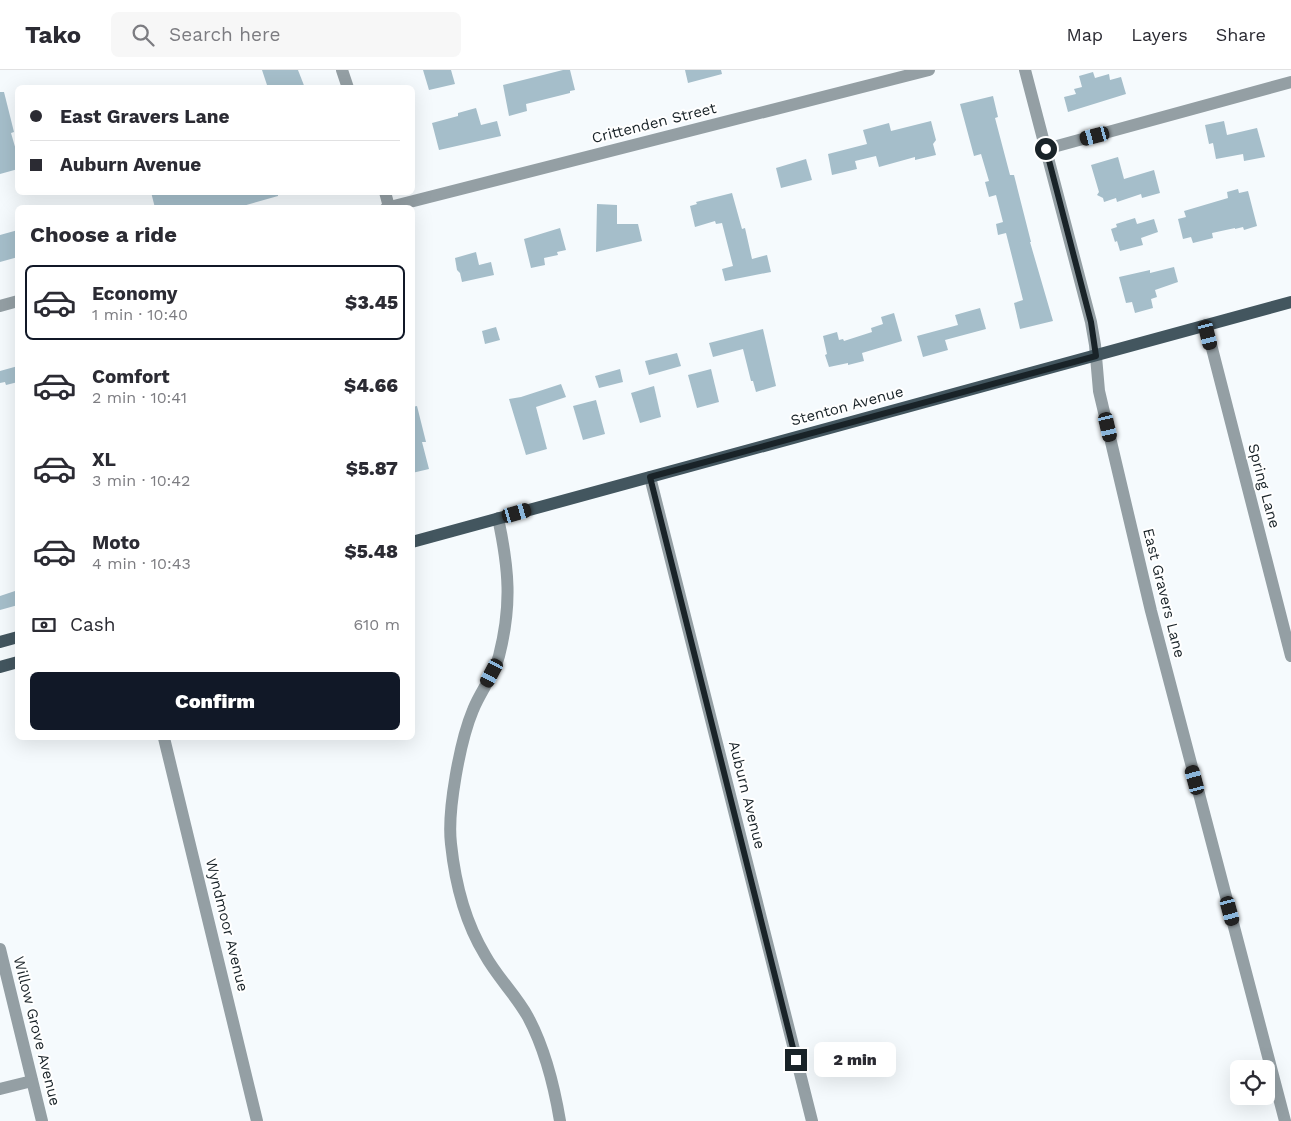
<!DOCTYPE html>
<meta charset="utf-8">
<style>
body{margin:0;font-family:"Work Sans",sans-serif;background:#f7f7f7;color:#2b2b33;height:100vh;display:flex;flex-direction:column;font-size:19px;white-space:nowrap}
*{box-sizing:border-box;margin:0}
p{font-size:16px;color:#7c7c81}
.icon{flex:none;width:28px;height:28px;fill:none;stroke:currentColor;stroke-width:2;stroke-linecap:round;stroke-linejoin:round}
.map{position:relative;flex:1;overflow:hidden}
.details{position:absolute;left:15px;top:135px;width:400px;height:535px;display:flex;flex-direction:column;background:#fff;border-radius:8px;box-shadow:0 5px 20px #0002}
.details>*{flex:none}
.hud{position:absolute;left:15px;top:15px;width:400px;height:110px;border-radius:8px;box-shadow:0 5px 20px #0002;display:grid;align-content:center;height:110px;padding:0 15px;background:#fff}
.tools{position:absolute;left:1230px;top:990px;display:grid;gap:10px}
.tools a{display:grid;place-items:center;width:45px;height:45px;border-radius:8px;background:#fff;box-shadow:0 5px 20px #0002;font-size:25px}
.end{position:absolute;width:22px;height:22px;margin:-11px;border:6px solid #192328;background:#fff;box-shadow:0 0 0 2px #fff}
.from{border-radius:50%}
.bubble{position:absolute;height:35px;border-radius:8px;background:#fff;box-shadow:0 5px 20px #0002;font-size:16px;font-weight:800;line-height:35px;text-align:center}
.car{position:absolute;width:15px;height:30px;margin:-15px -8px;border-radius:6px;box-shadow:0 0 4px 1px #0007;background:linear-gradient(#222 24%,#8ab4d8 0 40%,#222 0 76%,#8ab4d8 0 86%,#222 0)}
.hud b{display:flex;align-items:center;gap:18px;height:48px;font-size:19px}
.hud b+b{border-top:1px solid #e1e1e2}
.hud i{width:12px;height:12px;background:#2b2b33}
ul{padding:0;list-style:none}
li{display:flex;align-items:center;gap:15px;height:75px;margin:0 10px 8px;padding:0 5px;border:2px solid transparent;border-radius:8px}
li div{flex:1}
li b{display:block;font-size:19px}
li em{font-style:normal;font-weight:800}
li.selected{border-color:#111827}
li>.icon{width:45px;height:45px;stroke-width:1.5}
h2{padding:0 15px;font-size:22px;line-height:60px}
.pay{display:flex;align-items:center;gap:12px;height:55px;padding:0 15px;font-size:19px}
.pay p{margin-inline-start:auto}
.button{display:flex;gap:10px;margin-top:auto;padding:10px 15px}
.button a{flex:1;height:58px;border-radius:8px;background:#111827;color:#fff;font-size:20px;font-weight:800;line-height:58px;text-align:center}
header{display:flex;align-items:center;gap:30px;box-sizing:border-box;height:70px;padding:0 25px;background:#fff;border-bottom:1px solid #e1e1e2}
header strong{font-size:24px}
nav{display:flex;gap:28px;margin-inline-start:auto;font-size:18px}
.search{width:350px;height:45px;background:#f7f7f7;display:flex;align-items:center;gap:12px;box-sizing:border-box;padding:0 18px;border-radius:8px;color:#7c7c81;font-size:19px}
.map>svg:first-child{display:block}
.building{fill:#a5beca}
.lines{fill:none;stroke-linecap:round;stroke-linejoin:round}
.minor{stroke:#949fa4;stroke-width:12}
.major{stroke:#43565f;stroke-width:12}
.route{stroke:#192328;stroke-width:6}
.labels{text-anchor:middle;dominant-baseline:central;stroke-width:4;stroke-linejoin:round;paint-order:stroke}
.street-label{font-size:15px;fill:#192328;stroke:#fff}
</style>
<header>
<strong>Tako</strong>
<div class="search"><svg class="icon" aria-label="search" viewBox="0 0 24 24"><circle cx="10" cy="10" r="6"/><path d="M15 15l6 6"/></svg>Search here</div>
<nav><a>Map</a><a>Layers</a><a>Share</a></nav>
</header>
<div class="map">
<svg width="1291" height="1051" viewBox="0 0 1291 1051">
<rect width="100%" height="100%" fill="#f5fafd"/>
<!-- building -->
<g class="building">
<path d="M 262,0 L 298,0 L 305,18 L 268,18 Z"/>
<path d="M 423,0 L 451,0 L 455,14 L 429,20 Z"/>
<path d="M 563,0 L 570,0 L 575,20 L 570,21 L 570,23 L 526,34 L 527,41 L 509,46 L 503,15 Z"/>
<path d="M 685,0 L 721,0 L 722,4 L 688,13 Z"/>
<path d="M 1093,2 L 1095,8 L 1109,4 L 1110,10 L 1121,7 L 1126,24 L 1068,42 L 1064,27 L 1076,24 L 1074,19 L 1082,17 L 1079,6 Z"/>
<path d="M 0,22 L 4,22 L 14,62 L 11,63 L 18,87 L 18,99 L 0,104 Z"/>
<path d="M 993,26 L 998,47 L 995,48 L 1010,105 L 1014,105 L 1031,172 L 1030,172 L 1053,251 L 1020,259 L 1014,233 L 1023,230 L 1006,163 L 998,165 L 996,154 L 1003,152 L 996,125 L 989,127 L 985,112 L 989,111 L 981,84 L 974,86 L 960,34 Z"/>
<path d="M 476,38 L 481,55 L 497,51 L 501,66 L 439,80 L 432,53 L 458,46 L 458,43 Z"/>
<path d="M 931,51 L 936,70 L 933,74 L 936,85 L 915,90 L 915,87 L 879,97 L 876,86 L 855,91 L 857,99 L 832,105 L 828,84 L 867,74 L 863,60 L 889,53 L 891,61 Z"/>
<path d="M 1224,51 L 1227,65 L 1257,58 L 1265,87 L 1244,91 L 1243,84 L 1216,89 L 1213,73 L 1209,74 L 1205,55 Z"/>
<path d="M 1118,87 L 1124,109 L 1154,100 L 1160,123 L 1142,128 L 1141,124 L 1117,132 L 1116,128 L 1104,132 L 1103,128 L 1097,125 L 1099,122 L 1091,95 Z"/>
<path d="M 806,89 L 812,110 L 781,118 L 776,98 Z"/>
<path d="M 1238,119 L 1239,123 L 1248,121 L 1257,156 L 1244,160 L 1243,157 L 1235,159 L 1235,158 L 1212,163 L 1213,168 L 1193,173 L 1191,167 L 1183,169 L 1178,149 L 1186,147 L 1184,141 L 1228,128 L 1227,122 Z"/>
<path d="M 151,122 L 278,122 L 278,126 L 236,138 L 155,138 Z"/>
<path d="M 732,123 L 742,159 L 745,158 L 752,189 L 767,185 L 771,202 L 725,211 L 722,199 L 733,196 L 722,153 L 716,154 L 715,151 L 695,157 L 690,136 L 697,134 L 696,132 Z"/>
<path d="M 597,134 L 617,135 L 617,154 L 638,154 L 642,171 L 596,182 Z"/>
<path d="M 1135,148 L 1137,154 L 1154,149 L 1158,162 L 1141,168 L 1143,175 L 1120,181 L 1117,171 L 1115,172 L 1111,159 L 1117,157 L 1116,154 Z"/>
<path d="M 560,158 L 566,180 L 557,182 L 558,185 L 544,188 L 545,195 L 531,198 L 524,169 Z"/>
<path d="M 18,160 L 18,187 L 0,192 L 0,165 Z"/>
<path d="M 476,182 L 479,195 L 491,192 L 494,205 L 462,212 L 460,203 L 457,200 L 455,188 Z"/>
<path d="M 1174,197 L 1178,212 L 1155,220 L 1157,227 L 1151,229 L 1153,238 L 1135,243 L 1132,232 L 1126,233 L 1119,207 L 1150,200 L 1150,203 Z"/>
<path d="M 980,238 L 986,259 L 945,270 L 948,280 L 923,287 L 917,266 L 958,255 L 955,245 Z"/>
<path d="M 894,243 L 902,271 L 862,283 L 864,291 L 848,295 L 848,293 L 829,297 L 825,285 L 827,284 L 823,266 L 837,262 L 839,270 L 843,269 L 844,271 L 872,262 L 871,258 L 883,254 L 881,247 Z"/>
<path d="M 496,257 L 500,270 L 485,274 L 482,261 Z"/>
<path d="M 763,259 L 776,316 L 756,322 L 753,311 L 751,311 L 743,279 L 713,287 L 709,273 Z"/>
<path d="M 677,283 L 681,296 L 649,305 L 645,291 Z"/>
<path d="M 18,296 L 18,312 L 6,315 L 5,312 L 0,313 L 0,301 Z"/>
<path d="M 620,299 L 623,312 L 599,318 L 595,306 Z"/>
<path d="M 711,299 L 719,332 L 697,338 L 688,305 Z"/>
<path d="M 561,314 L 566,327 L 536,337 L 547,379 L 526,385 L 509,329 L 521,327 Z"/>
<path d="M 654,316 L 661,347 L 640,353 L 631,323 Z"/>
<path d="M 596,330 L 605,364 L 583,370 L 573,336 Z"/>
<path d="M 417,336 L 426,372 L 422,372 L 429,399 L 412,403 L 412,337 Z"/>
<path d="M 18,520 L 18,535 L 0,540 L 0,526 Z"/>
</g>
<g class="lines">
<!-- minor -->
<g class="minor">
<path d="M 342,0 L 348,18"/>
<path d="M 1025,0 L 1091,252 L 1095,275 L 1099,321 L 1151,541 L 1285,1051"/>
<path d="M 1046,79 L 1291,12"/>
<path d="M 385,122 L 389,137"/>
<path d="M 386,138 L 929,0"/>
<path d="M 0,236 L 18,231"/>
<path d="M 1206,255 L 1291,586"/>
<path d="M 650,407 L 812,1051"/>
<path d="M 498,448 C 509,499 512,535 499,586 C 494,605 480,622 473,640 C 460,671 447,741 451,774 C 455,812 465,852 485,885 C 497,907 516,925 528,947 C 545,979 554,1015 560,1051"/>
<path d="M 164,668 L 257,1051"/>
<path d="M 0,879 L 42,1051"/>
<path d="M 0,1019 L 32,1011"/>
</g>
<!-- major -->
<g class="major">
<path d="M 412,472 L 1291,232"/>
<path d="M 0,572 L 18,567"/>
<path d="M 0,597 L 18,592"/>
</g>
</g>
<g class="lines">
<!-- route -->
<path class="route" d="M 796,990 L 650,407 L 1096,286 L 1091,252 L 1046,79"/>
</g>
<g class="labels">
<!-- street labels -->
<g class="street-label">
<text transform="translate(654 53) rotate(-14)">Crittenden Street</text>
<text transform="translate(847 336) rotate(-15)">Stenton Avenue</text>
<text transform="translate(1264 416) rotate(75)">Spring Lane</text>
<text transform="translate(1164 523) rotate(76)">East Gravers Lane</text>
<text transform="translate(747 725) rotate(76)">Auburn Avenue</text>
<text transform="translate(227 855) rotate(76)">Wyndmoor Avenue</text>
<text transform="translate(37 961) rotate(76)">Willow Grove Avenue</text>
</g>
</g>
</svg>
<div class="tools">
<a><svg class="icon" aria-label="locate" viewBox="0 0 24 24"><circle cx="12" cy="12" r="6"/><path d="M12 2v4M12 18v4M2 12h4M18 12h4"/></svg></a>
</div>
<i class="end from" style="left:1046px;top:79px"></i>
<i class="end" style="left:796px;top:990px"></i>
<div class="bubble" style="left:814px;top:972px;width:82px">2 min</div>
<i class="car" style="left:1095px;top:66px;rotate:255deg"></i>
<i class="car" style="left:1208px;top:265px;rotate:166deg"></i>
<i class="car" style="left:1108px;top:357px;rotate:167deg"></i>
<i class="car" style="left:517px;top:443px;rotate:74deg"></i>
<i class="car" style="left:492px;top:603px;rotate:208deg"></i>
<i class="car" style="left:1195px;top:710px;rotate:345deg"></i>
<i class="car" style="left:1230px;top:841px;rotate:165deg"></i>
<div class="hud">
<b><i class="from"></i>East Gravers Lane</b>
<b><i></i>Auburn Avenue</b>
</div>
<section class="details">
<h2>Choose a ride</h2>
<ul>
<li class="selected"><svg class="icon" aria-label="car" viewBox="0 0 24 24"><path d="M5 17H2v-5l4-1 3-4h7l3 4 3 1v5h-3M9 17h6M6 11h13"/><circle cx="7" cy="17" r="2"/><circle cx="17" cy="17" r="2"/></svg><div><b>Economy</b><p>1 min · 10:40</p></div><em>$3.45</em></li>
<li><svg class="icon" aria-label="car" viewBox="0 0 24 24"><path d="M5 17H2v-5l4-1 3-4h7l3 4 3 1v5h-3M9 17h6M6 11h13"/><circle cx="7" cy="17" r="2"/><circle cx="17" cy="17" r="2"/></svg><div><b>Comfort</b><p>2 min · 10:41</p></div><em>$4.66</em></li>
<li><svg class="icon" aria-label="car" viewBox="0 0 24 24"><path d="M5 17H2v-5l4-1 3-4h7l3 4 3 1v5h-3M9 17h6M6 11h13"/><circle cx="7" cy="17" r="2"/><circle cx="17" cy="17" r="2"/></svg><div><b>XL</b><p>3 min · 10:42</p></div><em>$5.87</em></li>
<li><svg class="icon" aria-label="car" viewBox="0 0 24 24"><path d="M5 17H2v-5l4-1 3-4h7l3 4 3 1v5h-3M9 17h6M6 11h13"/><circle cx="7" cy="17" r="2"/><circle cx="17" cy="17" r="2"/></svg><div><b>Moto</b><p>4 min · 10:43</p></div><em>$5.48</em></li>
</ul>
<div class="pay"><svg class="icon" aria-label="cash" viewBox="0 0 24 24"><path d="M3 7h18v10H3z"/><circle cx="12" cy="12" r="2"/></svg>Cash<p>610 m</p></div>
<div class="button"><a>Confirm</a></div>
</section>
</div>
